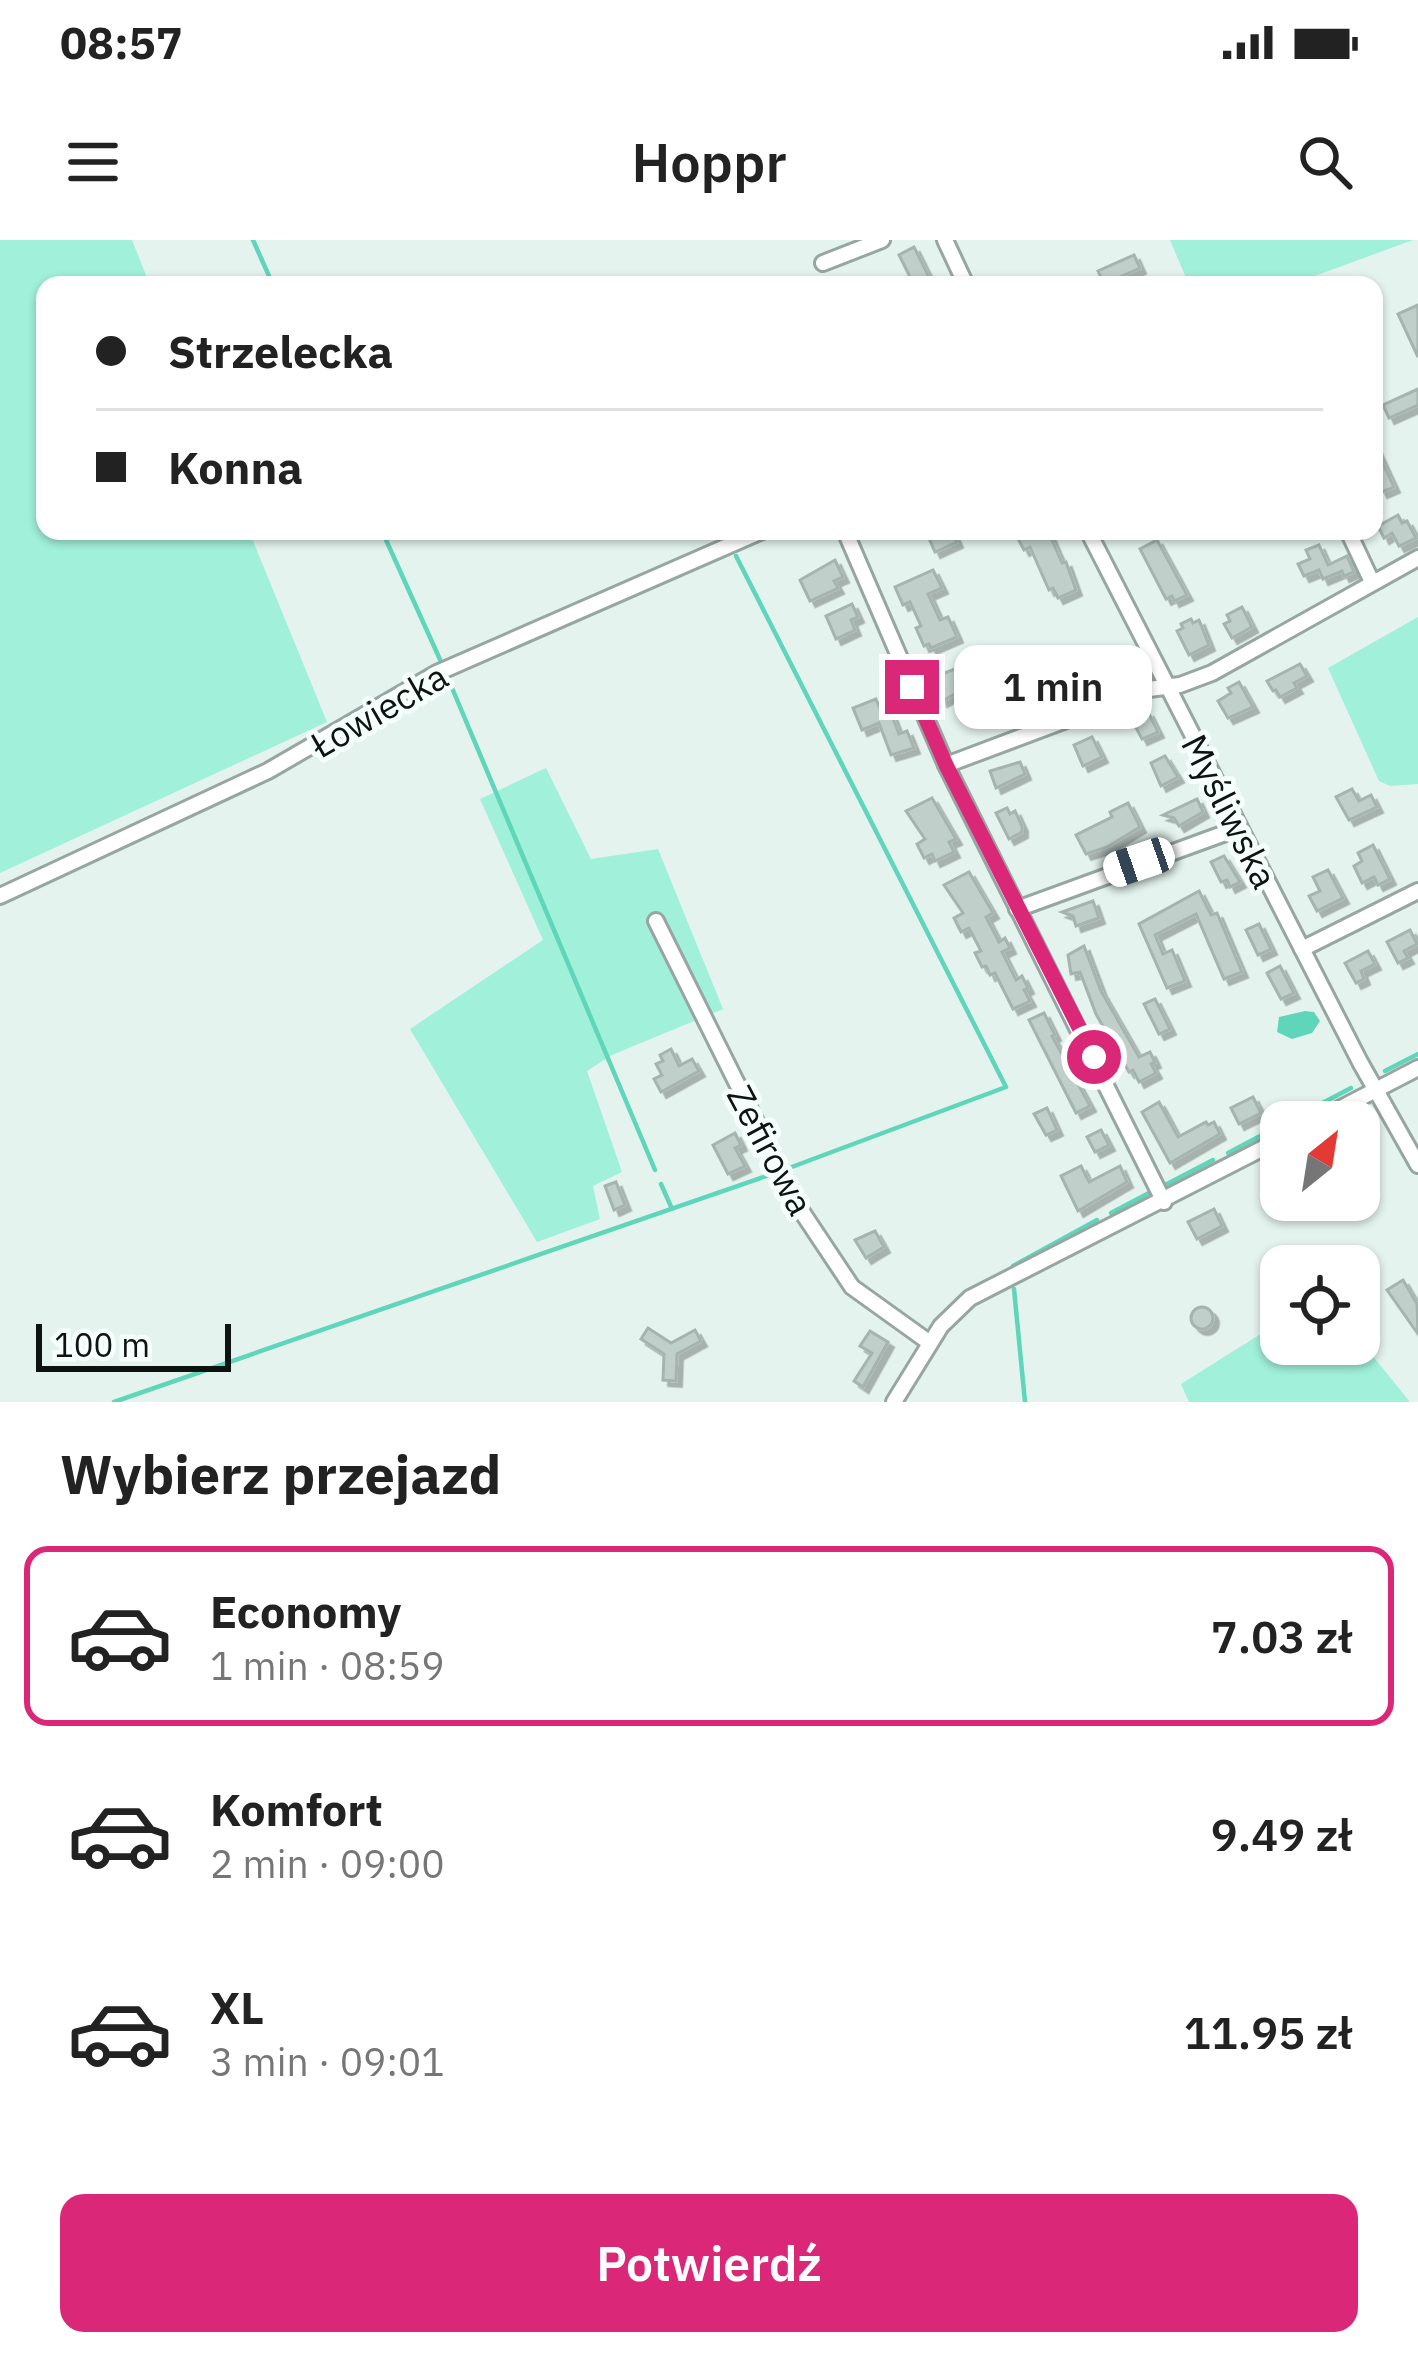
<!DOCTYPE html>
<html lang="pl">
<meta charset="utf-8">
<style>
body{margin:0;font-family:"IBM Plex Sans",sans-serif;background:#f6f6f6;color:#222;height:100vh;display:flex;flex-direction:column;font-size:45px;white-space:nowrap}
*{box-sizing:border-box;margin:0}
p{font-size:39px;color:#767676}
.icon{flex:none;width:66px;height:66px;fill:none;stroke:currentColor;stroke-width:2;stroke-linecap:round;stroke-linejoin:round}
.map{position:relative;height:1162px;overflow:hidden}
.panel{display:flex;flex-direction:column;background:#fff;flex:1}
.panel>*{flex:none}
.banner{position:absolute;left:36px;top:36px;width:1347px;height:264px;border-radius:24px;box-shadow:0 3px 9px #0004;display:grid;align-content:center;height:264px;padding:0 60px;background:#fff}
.needle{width:78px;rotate:30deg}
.fabs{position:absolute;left:1260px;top:861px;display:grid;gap:24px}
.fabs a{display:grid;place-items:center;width:120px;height:120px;border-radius:24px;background:#fff;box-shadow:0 3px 9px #0004;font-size:60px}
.scale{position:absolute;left:36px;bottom:30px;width:195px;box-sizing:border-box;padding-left:12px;border:6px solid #0d1311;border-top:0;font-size:33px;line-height:42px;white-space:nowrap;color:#0d1311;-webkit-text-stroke:9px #f6fffc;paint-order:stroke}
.end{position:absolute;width:54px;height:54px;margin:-27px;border:15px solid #db2777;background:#fff;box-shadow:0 0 0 6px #fff}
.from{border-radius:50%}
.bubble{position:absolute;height:84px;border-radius:24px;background:#fff;box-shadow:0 3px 9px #0004;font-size:39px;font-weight:600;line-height:84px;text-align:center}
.car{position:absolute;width:36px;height:72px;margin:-36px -18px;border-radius:15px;box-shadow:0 0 9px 3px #0007;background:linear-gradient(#fff 24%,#345 0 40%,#fff 0 76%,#345 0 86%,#fff 0)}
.banner b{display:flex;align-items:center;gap:42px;height:114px;font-size:45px}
.banner b+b{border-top:3px solid #e0e0e0}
.banner i{width:30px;height:30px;background:#222}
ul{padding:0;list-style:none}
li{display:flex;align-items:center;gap:36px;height:180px;margin:0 24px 18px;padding:0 36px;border:6px solid transparent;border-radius:24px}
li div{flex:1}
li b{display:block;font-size:45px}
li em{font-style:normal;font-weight:600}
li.active{border-color:#db2777}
li>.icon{width:108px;height:108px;stroke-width:1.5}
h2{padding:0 60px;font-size:54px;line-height:144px}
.cta{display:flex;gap:24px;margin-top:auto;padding:24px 60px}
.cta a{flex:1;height:138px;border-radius:24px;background:#db2777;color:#fff;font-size:48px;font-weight:600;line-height:138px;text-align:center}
.status{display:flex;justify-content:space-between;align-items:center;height:84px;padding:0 60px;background:#fff;direction:ltr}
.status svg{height:33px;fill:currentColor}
header{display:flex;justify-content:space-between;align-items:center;height:156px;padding:0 60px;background:#fff;font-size:54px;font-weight:600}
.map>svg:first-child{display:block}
.green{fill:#a1f0da}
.water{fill:#5fd6ba}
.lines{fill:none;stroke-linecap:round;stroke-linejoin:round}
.stream{stroke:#5fd6ba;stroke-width:4.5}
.building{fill:#c0cfca;stroke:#a5b4af;stroke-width:3;filter:url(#shadow)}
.street-casing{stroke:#97a6a1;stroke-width:20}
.street{stroke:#fff;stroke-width:14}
.route{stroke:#db2777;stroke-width:15}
.labels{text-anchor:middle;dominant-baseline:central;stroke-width:10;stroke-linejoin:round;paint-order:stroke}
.street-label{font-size:36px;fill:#0d1311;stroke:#f6fffc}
</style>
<div class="status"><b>08:57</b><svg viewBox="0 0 49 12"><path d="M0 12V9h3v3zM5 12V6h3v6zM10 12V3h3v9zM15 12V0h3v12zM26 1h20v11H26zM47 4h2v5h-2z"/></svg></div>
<header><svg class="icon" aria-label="menu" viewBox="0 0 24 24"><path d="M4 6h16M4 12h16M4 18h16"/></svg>Hoppr<svg class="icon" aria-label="search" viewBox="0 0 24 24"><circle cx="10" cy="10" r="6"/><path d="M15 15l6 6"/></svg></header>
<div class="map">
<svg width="1418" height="1162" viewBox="0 0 1418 1162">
<defs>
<filter id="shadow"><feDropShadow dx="5.5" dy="5.5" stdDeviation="0" flood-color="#0004"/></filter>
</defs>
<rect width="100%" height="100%" fill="#e4f3ee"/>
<!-- green -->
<g class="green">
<path d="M 0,0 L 132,0 L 150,45 L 45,45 L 45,291 L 249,291 L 327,482 L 0,633 Z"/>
<path d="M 1170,0 L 1413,0 L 1290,45 L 1189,45 Z"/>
<path d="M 1418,377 L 1418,544 L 1390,546 L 1379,541 L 1328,428 Z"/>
<path d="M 546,528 L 591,619 L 658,609 L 723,769 L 612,815 L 587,831 L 622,932 L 593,946 L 600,979 L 537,1002 L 410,789 L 543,700 L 480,559 Z"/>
<path d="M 1281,1081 L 1281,1104 L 1359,1104 L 1359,1099 L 1410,1162 L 1189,1162 L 1181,1144 Z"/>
</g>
<!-- water -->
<path class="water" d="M 1305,771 L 1314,772 L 1320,781 L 1312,793 L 1292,799 L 1277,792 L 1279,777 Z"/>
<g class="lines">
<!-- stream -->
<g class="stream">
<path d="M 253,0 L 273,45"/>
<path d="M 382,291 L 442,424"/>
<path d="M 736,316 L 1006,847 L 789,928"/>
<path d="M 447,436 L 655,930"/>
<path d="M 1385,831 L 1418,814"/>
<path d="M 1298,876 L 1351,848"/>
<path d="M 1228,913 L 1262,895"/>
<path d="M 661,944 L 672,969"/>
<path d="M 1167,944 L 1213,920"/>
<path d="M 1111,973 L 1149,953"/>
<path d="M 1013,1026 L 1097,980"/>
<path d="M 1014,1049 L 1025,1162"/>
<path d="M 114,1162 L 772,934"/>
</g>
</g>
<!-- building -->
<g class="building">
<path d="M 914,7 L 933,45 L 914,45 L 899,15 Z"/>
<path d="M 1134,15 L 1140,28 L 1104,44 L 1098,31 Z"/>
<path d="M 1418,65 L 1418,117 L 1398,74 Z"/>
<path d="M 1418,149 L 1418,165 L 1389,178 L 1383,165 Z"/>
<path d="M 1374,204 L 1394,247 L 1382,252 L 1374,235 Z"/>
<path d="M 1398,275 L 1402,283 L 1407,281 L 1416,298 L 1399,306 L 1392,293 L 1384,298 L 1378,286 Z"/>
<path d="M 940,291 L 952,291 L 957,302 L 935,312 L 928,296 Z"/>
<path d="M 1024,291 L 1048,291 L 1062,323 L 1066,322 L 1076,350 L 1058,358 L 1053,348 L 1049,350 L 1030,307 L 1024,310 L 1016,295 Z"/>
<path d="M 1157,300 L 1187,355 L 1174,361 L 1172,356 L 1166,359 L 1140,309 Z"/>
<path d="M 1319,305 L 1328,325 L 1347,316 L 1354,332 L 1344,336 L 1342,331 L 1323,339 L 1319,330 L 1304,336 L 1298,324 L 1310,319 L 1306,310 Z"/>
<path d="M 835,320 L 843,337 L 834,341 L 838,348 L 810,361 L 800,340 Z"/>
<path d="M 933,330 L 942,348 L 928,354 L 940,380 L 948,377 L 957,397 L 931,408 L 929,404 L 924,406 L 916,388 L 921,386 L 910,362 L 903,365 L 895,347 Z"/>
<path d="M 852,364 L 858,377 L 851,380 L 855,390 L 836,399 L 826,376 Z"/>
<path d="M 1242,367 L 1252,387 L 1232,398 L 1224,384 L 1230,381 L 1227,375 Z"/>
<path d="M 1191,379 L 1193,383 L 1199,380 L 1209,405 L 1189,415 L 1177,391 L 1183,388 L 1181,384 Z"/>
<path d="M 1300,424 L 1307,436 L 1294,443 L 1297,448 L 1280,457 L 1276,450 L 1273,451 L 1267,441 Z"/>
<path d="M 960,427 L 968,447 L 942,461 L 937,436 Z"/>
<path d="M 1239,442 L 1253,467 L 1228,478 L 1218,461 L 1231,453 L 1228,448 Z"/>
<path d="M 876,459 L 880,469 L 888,466 L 899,494 L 907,491 L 914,508 L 891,515 L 879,483 L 862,490 L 853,468 Z"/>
<path d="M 1148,472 L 1158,492 L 1142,499 L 1132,480 Z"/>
<path d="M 1092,497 L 1102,517 L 1083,526 L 1074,505 Z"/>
<path d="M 1165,516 L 1178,537 L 1161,546 L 1151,523 Z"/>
<path d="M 1020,522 L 1025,534 L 996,548 L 990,531 Z"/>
<path d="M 1352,549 L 1359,561 L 1371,555 L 1377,567 L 1349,580 L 1336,557 Z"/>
<path d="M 932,558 L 956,599 L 949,602 L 954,612 L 935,621 L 932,614 L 924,618 L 917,604 L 925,599 L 906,571 Z"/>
<path d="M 1197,559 L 1203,572 L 1179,586 L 1174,578 L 1163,575 Z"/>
<path d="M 1128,563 L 1140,587 L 1107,607 L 1086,614 L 1076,595 L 1112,577 L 1110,572 Z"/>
<path d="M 1007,568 L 1010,574 L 1015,571 L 1022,586 L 1022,592 L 1009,599 L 996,573 Z"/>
<path d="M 1373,605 L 1390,639 L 1378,645 L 1374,637 L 1362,643 L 1354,626 L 1362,621 L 1358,613 Z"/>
<path d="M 1224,616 L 1240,642 L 1230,647 L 1227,640 L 1221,642 L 1211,622 Z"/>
<path d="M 1328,630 L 1343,658 L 1317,671 L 1309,656 L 1320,651 L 1313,637 Z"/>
<path d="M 969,632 L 993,673 L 986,677 L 999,702 L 1005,698 L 1010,708 L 1002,712 L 1016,740 L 1022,736 L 1028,748 L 1024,750 L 1030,761 L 1013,769 L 995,733 L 990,735 L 986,726 L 982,727 L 975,713 L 981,711 L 969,688 L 961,692 L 954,678 L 963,673 L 944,645 Z"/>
<path d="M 1199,651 L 1211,675 L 1217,673 L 1242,732 L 1224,739 L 1196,674 L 1155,695 L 1163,714 L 1172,710 L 1185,741 L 1167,748 L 1139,684 Z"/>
<path d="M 1093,661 L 1099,678 L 1076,686 L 1073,676 L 1062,672 Z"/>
<path d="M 1259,684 L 1271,709 L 1258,715 L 1246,690 Z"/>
<path d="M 1410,690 L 1417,704 L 1404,711 L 1408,718 L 1398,723 L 1387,702 Z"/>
<path d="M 1084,706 L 1101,751 L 1139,817 L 1150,812 L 1155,822 L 1151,824 L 1156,833 L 1139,842 L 1133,830 L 1129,832 L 1096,774 L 1080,732 L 1071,734 L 1068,715 Z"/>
<path d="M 1368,711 L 1375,724 L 1361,731 L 1364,739 L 1356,743 L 1345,723 Z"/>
<path d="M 1280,726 L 1294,753 L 1281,759 L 1267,733 Z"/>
<path d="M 1155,759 L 1170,789 L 1159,794 L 1144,764 Z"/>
<path d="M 1044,773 L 1055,795 L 1052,796 L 1090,866 L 1076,873 L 1029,780 Z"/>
<path d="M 671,809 L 679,826 L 692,819 L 699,831 L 661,852 L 654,839 L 662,835 L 656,824 L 663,821 L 660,815 Z"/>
<path d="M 1253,857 L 1261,873 L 1239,884 L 1231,868 Z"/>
<path d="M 1159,862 L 1178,897 L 1206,882 L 1208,885 L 1214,882 L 1220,894 L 1170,923 L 1142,872 Z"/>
<path d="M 1047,868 L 1057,890 L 1046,895 L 1034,874 Z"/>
<path d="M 1101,890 L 1109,905 L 1095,912 L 1087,897 Z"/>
<path d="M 735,893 L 741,905 L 735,908 L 745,926 L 728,934 L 713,905 Z"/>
<path d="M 1081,926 L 1089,942 L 1120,926 L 1127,942 L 1078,971 L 1061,936 Z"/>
<path d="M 616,942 L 625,965 L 614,970 L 605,946 Z"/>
<path d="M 1214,969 L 1222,986 L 1197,999 L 1188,982 Z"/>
<path d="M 875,991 L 884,1007 L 866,1018 L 855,1000 Z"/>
<path d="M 1403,1040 L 1417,1064 L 1418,1094 L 1387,1050 Z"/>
<circle cx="1202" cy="1078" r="11"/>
<path d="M 648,1088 L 671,1103 L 695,1090 L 701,1101 L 677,1114 L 676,1141 L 663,1140 L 664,1114 L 641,1099 Z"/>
<path d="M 870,1091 L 888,1102 L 863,1147 L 854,1141 L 872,1113 L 860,1106 Z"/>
</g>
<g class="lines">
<defs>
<g id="street">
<path d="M 945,0 L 966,45"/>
<path d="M 823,23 L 882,0"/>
<path d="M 845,291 L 946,525 L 1164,962"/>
<path d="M 1088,291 L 1360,822 L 1418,925"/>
<path d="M 1348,291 L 1372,342"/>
<path d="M 946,525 L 1149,449 L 1180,445 L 1212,433 L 1418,318"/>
<path d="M 0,656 L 268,531 L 437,433 L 762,291"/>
<path d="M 1017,669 L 1239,588"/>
<path d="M 656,681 L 798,966 L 852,1047 L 930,1103"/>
<path d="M 1302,709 L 1418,651"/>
<path d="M 1314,882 L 1418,828"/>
<path d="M 894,1162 L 941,1086 L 970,1058 L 1281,899"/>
</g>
</defs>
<!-- street casing -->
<use href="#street" class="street-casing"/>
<!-- street -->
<use href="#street" class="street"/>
</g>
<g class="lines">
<!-- route -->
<path class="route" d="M 912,447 L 946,525 L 1094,817"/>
</g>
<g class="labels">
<!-- street labels -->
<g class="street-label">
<text transform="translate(379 470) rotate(-30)">Łowiecka</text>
<text transform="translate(1230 571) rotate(63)">Myśliwska</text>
<text transform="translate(771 910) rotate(62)">Zefirowa</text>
</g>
</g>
</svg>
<div class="fabs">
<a><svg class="needle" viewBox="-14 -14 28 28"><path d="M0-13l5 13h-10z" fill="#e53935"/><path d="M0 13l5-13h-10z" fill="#767676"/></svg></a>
<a><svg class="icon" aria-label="locate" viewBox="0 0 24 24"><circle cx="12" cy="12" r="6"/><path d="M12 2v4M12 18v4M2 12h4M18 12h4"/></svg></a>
</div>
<div class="scale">100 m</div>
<i class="end from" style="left:1094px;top:817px"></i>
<i class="end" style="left:912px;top:447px"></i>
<div class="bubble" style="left:954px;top:405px;width:198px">1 min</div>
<i class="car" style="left:1139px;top:622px;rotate:251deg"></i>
<div class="banner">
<b><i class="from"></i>Strzelecka</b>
<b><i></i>Konna</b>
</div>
</div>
<section class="panel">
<h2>Wybierz przejazd</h2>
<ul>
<li class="active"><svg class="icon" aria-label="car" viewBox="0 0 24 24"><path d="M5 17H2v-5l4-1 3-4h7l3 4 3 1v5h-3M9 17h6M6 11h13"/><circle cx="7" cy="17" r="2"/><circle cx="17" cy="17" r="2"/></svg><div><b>Economy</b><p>1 min · 08:59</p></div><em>7.03 zł</em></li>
<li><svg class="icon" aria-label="car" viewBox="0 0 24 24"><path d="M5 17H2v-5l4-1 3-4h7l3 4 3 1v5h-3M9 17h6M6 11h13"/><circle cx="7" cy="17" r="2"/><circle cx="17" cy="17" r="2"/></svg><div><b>Komfort</b><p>2 min · 09:00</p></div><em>9.49 zł</em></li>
<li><svg class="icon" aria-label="car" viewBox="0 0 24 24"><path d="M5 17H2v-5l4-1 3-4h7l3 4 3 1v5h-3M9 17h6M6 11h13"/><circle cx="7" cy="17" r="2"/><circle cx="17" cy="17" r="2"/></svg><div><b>XL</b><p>3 min · 09:01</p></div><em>11.95 zł</em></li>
</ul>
<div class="cta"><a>Potwierdź</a></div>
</section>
